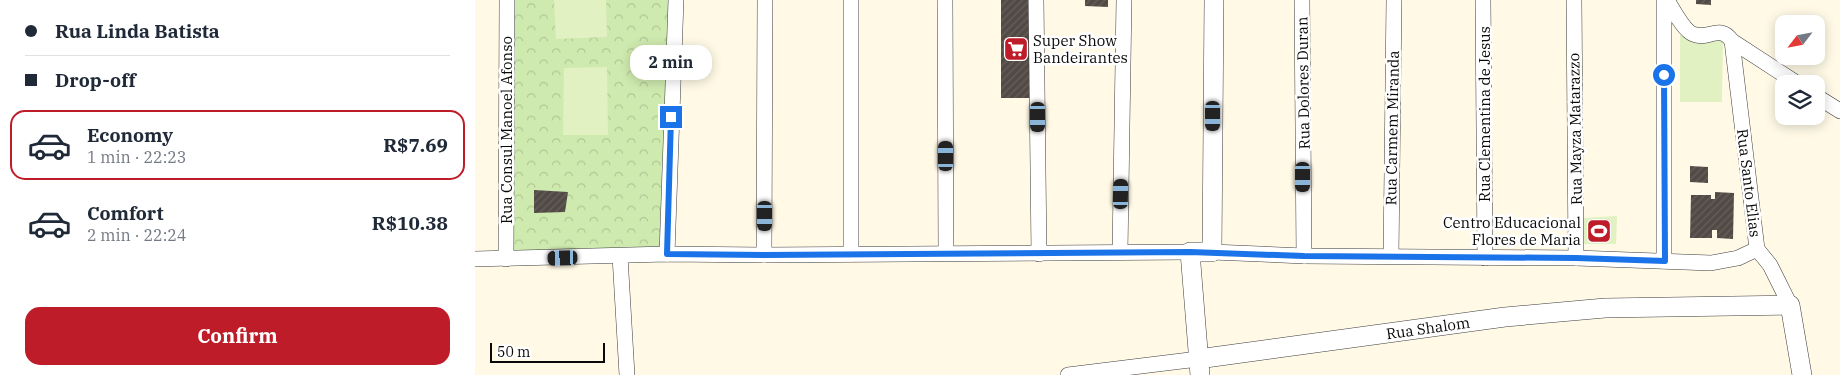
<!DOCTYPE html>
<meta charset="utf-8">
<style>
body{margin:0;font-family:"IBM Plex Serif",serif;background:#f2f2f3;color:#1f2937;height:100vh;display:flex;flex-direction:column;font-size:19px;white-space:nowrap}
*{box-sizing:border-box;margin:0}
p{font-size:16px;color:#747a83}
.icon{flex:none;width:28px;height:28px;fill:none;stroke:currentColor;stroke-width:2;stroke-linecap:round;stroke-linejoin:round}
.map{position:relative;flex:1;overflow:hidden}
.drawer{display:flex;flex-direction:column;background:#fff;width:475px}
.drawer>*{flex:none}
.hud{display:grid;align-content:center;height:110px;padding:0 25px;background:#fff}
.needle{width:32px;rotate:238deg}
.tools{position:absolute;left:1300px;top:15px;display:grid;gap:10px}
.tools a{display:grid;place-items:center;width:50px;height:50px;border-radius:10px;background:#fff;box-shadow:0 2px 12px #0003;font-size:25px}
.scale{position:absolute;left:15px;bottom:12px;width:115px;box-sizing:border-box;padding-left:5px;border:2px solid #090909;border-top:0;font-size:14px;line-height:18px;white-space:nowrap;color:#090909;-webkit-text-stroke:4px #fff;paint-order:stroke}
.end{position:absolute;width:22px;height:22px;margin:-11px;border:6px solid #1a73e8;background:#fff;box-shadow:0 0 0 2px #fff}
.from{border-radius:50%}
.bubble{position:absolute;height:35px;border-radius:15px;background:#fff;box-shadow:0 2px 12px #0003;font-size:16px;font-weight:700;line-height:35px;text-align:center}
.car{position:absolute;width:15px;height:30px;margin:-15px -8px;border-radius:6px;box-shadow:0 0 4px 1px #0007;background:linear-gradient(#222 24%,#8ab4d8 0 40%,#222 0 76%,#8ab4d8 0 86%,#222 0)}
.hud b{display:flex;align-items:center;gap:18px;height:48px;font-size:19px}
.hud b+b{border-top:1px solid #e0e1e3}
.hud i{width:12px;height:12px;background:#1f2937}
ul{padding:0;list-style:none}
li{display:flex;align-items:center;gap:15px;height:70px;margin:0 10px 8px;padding:0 15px;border:2px solid transparent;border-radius:15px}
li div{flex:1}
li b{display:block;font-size:19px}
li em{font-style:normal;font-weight:700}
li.selected{border-color:#be1c28}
li>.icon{width:45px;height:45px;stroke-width:1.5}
.action{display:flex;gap:10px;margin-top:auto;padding:10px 25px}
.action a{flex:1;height:58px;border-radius:15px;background:#be1c28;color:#fff;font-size:20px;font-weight:700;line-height:58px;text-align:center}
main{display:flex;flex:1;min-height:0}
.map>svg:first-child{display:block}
.park{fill:url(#park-crowns)}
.pitch{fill:#e1f1c1}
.building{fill:url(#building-hatch)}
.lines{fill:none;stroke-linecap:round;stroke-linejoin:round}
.minor-casing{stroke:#3c3c3c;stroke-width:16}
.tertiary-casing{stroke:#3c3c3c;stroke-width:20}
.minor{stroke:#fff;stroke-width:15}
.tertiary{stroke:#fff;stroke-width:19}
.route{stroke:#1a73e8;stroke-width:6}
.labels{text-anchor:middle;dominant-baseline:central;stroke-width:5;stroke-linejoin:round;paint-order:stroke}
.poi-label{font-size:15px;fill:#090909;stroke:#fff;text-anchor:start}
.street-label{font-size:15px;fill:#090909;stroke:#fff}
</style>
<main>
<section class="drawer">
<div class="hud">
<b><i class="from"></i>Rua Linda Batista</b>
<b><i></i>Drop-off</b>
</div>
<ul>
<li class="selected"><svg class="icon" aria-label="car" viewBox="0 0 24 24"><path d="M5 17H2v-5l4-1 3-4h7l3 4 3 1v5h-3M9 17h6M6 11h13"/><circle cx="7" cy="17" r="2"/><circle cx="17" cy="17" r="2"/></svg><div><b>Economy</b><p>1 min · 22:23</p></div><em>R$7.69</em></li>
<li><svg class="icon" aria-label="car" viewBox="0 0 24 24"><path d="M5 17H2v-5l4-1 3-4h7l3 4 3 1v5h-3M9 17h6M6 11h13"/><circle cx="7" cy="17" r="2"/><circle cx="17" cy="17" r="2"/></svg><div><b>Comfort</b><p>2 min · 22:24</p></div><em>R$10.38</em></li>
</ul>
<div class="action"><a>Confirm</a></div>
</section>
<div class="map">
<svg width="1365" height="375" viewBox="0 0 1365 375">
<defs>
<pattern id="park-crowns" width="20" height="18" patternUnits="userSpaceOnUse" patternTransform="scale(1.25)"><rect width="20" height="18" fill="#cfeaaf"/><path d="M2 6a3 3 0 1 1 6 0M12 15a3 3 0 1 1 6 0" fill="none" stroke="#b0c795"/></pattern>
<pattern id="building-hatch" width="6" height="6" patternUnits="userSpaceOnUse" patternTransform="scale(1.25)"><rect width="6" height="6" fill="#524a45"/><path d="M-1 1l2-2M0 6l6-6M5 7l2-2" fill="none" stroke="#665f5b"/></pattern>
</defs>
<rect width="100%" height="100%" fill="#fff9e6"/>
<!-- park -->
<path class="park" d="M 38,0 L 200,0 L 192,254 L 31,259 Z"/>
<!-- pitch -->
<g class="pitch">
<path d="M 79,0 L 131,0 L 132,37 L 81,39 Z"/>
<path d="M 1205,35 L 1248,37 L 1247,102 L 1205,102 Z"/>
<path d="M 132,67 L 133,135 L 88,135 L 89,68 Z"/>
<path d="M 1142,216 L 1141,244 L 1106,244 L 1107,218 Z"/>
</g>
<!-- building -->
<g class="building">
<path d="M 526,0 L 556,0 L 557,98 L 526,98 Z"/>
<path d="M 610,0 L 633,0 L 633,7 L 610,6 Z"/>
<path d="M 1221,0 L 1236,0 L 1236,5 L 1221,4 Z"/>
<path d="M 1215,166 L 1233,167 L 1233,183 L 1215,182 Z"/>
<path d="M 59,190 L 93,192 L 90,212 L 59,213 Z"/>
<path d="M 1240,192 L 1259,193 L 1258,239 L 1242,238 L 1242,230 L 1237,230 L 1237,238 L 1215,238 L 1216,195 L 1236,195 L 1236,199 L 1240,199 Z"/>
</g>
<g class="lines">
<defs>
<g id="minor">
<path d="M 376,0 L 376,254"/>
<path d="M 470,0 L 471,253"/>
<path d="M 561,0 L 564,254"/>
<path d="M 827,0 L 829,256"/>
<path d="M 1008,0 L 1010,258"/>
<path d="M 1099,0 L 1101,258"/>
<path d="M 1189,0 L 1189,261"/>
<path d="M 1192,0 C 1197,8 1209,31 1218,34 C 1233,41 1244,23 1257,41 L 1323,84"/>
<path d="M 1257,41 L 1282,249 L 1295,265 L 1315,305"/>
<path d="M 1341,96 L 1365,111"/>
<path d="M 645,252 L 649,0"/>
<path d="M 737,252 L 829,256 L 1101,258 L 1236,263 L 1263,258 L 1282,249"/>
<path d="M 192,254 L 201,0"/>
<path d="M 289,255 L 290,0"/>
<path d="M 145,256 L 152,375"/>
<path d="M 916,256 L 919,0"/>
<path d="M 0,259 L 192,254 L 289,255 L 715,252"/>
<path d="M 31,259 L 32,0"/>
<path d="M 593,375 L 723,359"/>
</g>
<g id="tertiary">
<path d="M 723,359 L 1030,317 L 1130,308 L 1315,305 L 1327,375"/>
<path d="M 725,375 L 715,252 L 737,252 L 739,0"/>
</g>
</defs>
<!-- minor casing -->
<use href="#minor" class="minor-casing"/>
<!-- tertiary casing -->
<use href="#tertiary" class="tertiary-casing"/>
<!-- minor -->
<use href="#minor" class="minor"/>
<!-- tertiary -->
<use href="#tertiary" class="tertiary"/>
</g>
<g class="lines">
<!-- route -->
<path class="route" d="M 196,117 L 192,254 L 289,255 L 715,252 L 829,256 L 1101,258 L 1190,261 L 1189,75"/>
</g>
<!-- icons -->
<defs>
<symbol id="supermarket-square" viewBox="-11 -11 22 22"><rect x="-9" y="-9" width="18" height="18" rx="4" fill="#be1c28" stroke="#fff"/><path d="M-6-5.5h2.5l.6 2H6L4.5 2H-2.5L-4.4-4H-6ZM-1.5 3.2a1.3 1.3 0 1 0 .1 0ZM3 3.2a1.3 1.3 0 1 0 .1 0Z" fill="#fff"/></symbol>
<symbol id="stadium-square" viewBox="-11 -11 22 22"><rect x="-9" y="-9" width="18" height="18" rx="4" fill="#be1c28" stroke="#fff"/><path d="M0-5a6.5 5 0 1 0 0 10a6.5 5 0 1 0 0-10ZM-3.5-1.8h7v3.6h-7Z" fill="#fff"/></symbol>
</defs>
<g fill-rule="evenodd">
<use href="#supermarket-square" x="527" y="35" width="28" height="28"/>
<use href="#stadium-square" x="1110" y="217" width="28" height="28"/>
</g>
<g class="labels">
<!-- poi labels -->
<g class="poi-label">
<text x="558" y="40">Super Show<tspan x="558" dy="17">Bandeirantes</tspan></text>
<text x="1106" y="222" text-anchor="end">Centro Educacional<tspan x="1106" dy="17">Flores de Maria</tspan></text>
</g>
<!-- street labels -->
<g class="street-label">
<text transform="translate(828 83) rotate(-91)">Rua Dolores Duran</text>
<text transform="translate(1009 114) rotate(-90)">Rua Clementina de Jesus</text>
<text transform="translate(917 128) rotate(-89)">Rua Carmem Miranda</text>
<text transform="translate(1100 129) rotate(-91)">Rua Mayza Matarazzo</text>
<text transform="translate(31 130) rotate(-90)">Rua Consul Manoel Afonso</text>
<text transform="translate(1274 183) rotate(83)">Rua Santo Elias</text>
<text transform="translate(953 328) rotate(-8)">Rua Shalom</text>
</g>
</g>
</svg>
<div class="tools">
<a><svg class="needle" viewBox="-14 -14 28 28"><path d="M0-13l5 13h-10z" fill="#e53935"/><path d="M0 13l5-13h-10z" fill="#747a83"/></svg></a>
<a><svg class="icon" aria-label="layers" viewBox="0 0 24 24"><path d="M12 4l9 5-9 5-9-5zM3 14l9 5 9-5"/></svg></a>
</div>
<div class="scale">50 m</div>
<i class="end from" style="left:1189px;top:75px"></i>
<i class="end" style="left:196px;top:117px"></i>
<div class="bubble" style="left:155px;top:45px;width:82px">2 min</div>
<i class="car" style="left:738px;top:116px;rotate:180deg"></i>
<i class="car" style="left:563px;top:117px;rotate:180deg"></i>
<i class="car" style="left:471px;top:156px;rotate:0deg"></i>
<i class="car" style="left:828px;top:177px;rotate:180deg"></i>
<i class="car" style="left:646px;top:194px;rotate:1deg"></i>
<i class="car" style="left:290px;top:216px;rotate:180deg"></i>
<i class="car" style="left:88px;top:258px;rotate:268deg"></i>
</div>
</main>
